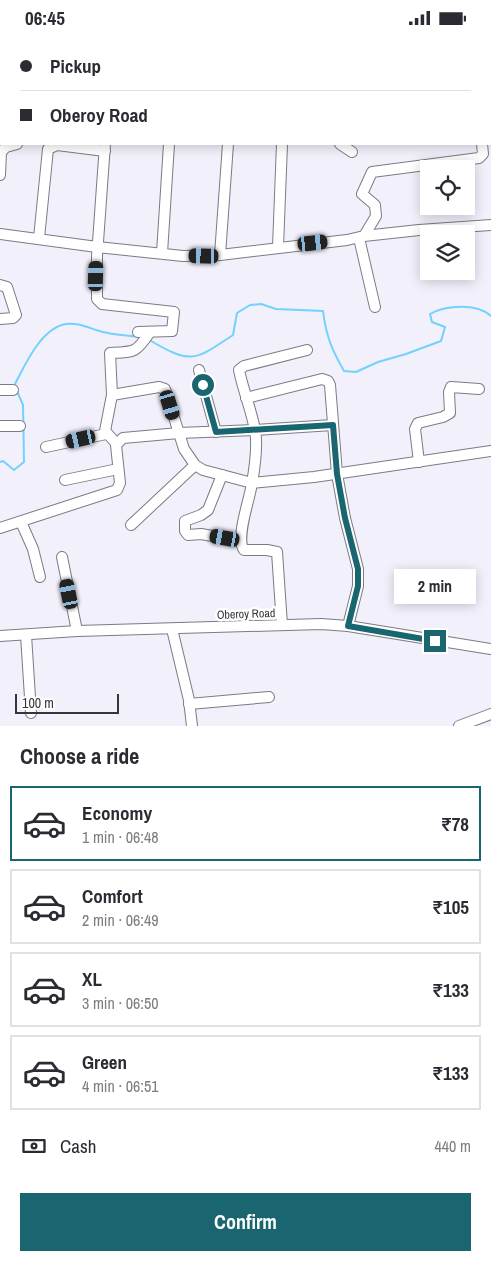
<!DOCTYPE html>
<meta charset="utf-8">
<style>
body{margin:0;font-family:"Archivo Narrow",sans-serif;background:#f2f2f3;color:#2b2b33;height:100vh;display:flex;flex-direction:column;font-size:19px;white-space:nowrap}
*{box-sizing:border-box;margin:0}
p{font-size:16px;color:#7c7c81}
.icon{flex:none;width:28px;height:28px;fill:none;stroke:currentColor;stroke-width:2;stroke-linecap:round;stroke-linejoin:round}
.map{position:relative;height:691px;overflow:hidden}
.details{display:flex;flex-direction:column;background:#fff;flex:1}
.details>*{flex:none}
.banner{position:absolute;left:0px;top:0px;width:491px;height:110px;box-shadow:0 2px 12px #0003;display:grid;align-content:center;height:110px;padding:0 20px;background:#fff}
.buttons{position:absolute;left:420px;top:125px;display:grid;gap:10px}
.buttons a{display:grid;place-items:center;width:55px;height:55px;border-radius:0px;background:#fff;box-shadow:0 2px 12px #0003;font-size:25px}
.scale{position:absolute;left:15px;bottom:12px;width:104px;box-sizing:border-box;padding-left:5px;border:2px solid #36363a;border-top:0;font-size:14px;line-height:18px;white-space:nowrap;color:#36363a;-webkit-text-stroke:4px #fff;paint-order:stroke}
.end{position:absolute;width:22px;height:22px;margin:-11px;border:6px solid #1a6670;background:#fff;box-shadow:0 0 0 2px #fff}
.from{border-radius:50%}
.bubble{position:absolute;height:35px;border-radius:0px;background:#fff;box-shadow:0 2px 12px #0003;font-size:16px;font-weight:800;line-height:35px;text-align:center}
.car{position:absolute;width:15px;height:30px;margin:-15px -8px;border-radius:6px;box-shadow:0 0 4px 1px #0007;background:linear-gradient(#222 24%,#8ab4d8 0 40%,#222 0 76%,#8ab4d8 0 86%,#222 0)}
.banner b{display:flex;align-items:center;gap:18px;height:48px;font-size:19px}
.banner b+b{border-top:1px solid #e1e1e2}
.banner i{width:12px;height:12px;background:#2b2b33}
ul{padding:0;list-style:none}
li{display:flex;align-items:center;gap:15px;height:75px;margin:0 10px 8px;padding:0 10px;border:2px solid #e1e1e2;border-radius:0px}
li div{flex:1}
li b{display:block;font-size:19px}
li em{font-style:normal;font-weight:800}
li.current{border-color:#1a6670}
li>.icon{width:45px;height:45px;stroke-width:1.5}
h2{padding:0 20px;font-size:22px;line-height:60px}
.pay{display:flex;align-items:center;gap:12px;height:55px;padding:0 20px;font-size:19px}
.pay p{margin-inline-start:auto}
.cta{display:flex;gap:10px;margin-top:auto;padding:10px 20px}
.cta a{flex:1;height:58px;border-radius:0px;background:#1a6670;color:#fff;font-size:20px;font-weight:800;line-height:58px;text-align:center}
.status{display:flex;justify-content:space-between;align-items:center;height:35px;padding:0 25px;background:#fff;direction:ltr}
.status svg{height:14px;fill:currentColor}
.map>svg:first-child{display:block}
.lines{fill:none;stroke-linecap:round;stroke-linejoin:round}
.stream{stroke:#73d1fd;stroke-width:2}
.minor-casing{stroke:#7c7b84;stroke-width:12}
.minor{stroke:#fff;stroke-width:10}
.route{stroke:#1a6670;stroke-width:6}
.labels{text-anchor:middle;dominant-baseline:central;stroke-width:5;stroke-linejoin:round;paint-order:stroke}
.street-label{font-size:12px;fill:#36363a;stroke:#fff}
</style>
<div class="status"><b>06:45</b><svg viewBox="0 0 49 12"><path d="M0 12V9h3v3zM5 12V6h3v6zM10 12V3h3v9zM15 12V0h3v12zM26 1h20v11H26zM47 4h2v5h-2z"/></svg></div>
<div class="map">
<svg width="491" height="691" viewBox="0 0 491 691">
<rect width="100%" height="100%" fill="#f1f0fb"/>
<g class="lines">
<!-- stream -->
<g class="stream">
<path d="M 151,306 C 192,330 195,325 233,300 L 237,278 L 250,270 L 261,269 L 276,274 L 323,276 C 326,301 332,315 344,336 L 356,337 L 378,327 L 406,319 L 441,306 L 445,292 L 432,287 L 430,279 C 446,270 477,268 491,281"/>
<path d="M 16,352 L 15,349 C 25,330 41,293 66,289 C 79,287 91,294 103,297 C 114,300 127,300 138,302"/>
<path d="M 0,427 L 3,426 L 14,435 L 24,427 L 23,370 L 17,356"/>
</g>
<defs>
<g id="minor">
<path d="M 49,0 L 49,1"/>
<path d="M 160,0 L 161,1"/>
<path d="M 105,109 L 97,221 L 97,264 L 102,269 L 174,277 L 172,296 L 138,297"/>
<path d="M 340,109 L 352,117"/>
<path d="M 0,140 L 1,117 L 6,112 L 17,109"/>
<path d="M 0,199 L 97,212 L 183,221 L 220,220 L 347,205 L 364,201 L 376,181 L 375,170 L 362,159 L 372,137 L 479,123 L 483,119 L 482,109"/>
<path d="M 364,201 L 419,195 L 491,190"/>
<path d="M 39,203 L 48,114 L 57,110 L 105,116"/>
<path d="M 359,203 L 375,272"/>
<path d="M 278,212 L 282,109"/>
<path d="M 162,218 L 169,109"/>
<path d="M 220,220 L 228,109"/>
<path d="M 0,250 L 7,252 L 16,280 L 13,283 L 0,284"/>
<path d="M 199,335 L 216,397"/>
<path d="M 0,355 L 13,355"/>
<path d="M 112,360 L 159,352 L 165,354 L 184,414 L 195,430 L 203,435 L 252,448 L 314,442 L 491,416"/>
<path d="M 246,363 L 322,344 L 328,346 L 330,350 L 337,439 L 345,483 L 358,534 L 358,551 L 348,591"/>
<path d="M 0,391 L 20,391"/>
<path d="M 116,408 L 105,396 L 112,360 L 110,318 C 135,317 136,318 150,297"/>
<path d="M 46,412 L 106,399"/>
<path d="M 419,427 L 415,394 L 418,388 L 443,382 L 450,378 L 449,357 L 451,352 L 479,354"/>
<path d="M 222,440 L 208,475 L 201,480 L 185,486 L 185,496 L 188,500 L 201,499 L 241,506"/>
<path d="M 65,445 L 118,434"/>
<path d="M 21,487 L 33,514 L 40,542"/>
<path d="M 131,490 L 195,430"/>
<path d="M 0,493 L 117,455 L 120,448 L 116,410 L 123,403 L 179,398 L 255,395 L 333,390"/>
<path d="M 62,522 L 77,596"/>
<path d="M 282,590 L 277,517 L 267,515 L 244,515 C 235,503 250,464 252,448 C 255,431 258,411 255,395 C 251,374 243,355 239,335 L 244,331 L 307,315"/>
<path d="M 172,594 L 189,665 L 192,691"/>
<path d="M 26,600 L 31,678"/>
<path d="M 0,601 L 77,596 L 321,589 L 348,591 L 491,614"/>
<path d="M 189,669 L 269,662"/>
<path d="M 459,691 L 491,679"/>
</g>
</defs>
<!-- minor casing -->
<use href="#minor" class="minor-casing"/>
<!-- minor -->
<use href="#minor" class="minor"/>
</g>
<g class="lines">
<!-- route -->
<path class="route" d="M 203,350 L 216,397 L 333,390 L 337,439 L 345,483 L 358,534 L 358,551 L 348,591 L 435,606"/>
</g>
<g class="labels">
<!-- street labels -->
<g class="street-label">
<text transform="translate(246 579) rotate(-2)">Oberoy Road</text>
</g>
</g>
</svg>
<div class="buttons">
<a><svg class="icon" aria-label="locate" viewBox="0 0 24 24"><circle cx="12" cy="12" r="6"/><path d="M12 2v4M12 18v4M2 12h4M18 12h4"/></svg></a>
<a><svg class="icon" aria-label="layers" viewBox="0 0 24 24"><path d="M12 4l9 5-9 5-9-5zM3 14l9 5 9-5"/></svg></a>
</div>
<div class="scale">100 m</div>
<i class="end from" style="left:203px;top:350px"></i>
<i class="end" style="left:435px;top:606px"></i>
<div class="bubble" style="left:394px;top:534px;width:82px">2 min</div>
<i class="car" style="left:313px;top:208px;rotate:84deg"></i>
<i class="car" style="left:204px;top:221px;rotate:271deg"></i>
<i class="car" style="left:96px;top:241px;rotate:2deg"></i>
<i class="car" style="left:170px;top:370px;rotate:163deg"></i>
<i class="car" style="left:81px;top:404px;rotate:257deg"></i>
<i class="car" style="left:225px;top:503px;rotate:280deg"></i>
<i class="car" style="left:69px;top:559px;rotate:349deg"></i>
<div class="banner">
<b><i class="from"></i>Pickup</b>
<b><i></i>Oberoy Road</b>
</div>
</div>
<section class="details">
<h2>Choose a ride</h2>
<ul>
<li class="current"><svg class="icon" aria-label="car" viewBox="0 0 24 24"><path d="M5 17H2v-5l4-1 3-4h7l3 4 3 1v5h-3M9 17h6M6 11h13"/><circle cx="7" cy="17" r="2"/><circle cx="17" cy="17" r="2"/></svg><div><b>Economy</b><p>1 min · 06:48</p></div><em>₹78</em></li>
<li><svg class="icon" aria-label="car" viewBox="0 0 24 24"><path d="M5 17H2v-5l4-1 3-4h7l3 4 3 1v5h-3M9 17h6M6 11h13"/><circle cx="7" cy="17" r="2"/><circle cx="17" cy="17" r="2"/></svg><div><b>Comfort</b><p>2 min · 06:49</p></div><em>₹105</em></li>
<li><svg class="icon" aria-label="car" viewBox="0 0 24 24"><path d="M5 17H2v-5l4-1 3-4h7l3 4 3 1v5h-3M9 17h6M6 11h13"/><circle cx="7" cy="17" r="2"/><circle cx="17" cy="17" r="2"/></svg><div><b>XL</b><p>3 min · 06:50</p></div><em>₹133</em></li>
<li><svg class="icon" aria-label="car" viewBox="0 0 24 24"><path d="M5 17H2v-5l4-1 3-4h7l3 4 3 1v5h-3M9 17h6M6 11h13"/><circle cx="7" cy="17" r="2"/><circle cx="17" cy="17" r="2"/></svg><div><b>Green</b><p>4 min · 06:51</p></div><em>₹133</em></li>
</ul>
<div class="pay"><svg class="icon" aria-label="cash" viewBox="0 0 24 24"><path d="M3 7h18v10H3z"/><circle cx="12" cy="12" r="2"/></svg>Cash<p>440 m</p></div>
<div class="cta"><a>Confirm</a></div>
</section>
